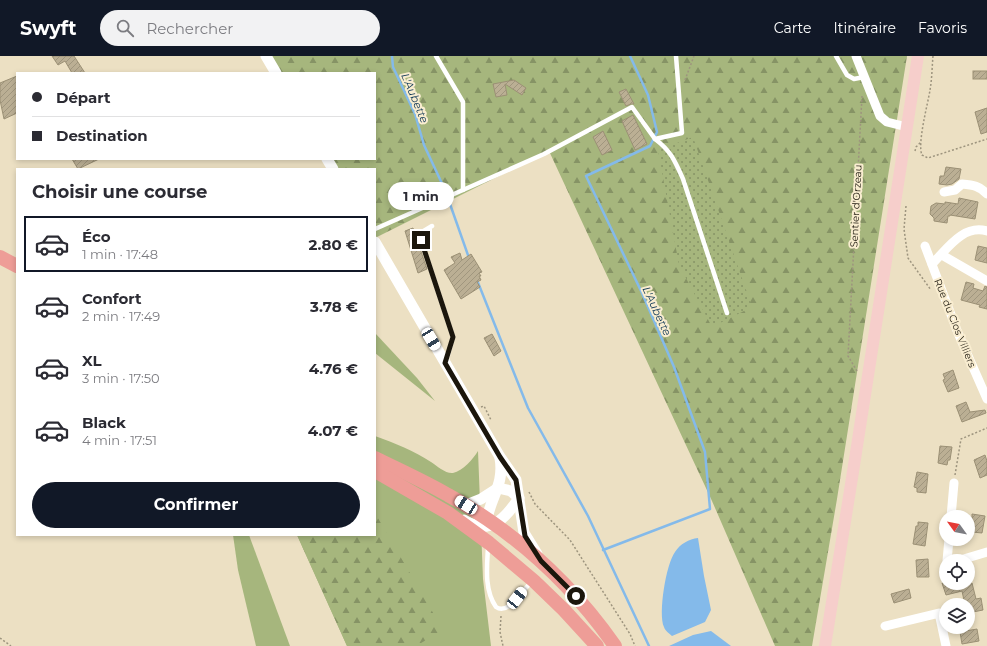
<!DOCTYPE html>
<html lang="fr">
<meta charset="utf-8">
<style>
body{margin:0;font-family:Montserrat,sans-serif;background:#f2f2f3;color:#2b2b33;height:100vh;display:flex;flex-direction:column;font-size:15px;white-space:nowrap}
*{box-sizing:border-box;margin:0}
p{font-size:13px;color:#7c7c81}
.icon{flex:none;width:22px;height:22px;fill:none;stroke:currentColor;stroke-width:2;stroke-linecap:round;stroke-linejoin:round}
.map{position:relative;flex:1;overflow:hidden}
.side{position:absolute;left:16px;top:112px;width:360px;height:368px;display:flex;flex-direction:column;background:#fff;border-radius:0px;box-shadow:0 2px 6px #0003}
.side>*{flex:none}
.guide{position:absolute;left:16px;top:16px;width:360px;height:88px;border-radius:0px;box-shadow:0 2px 6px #0003;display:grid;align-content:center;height:88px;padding:0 16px;background:#fff}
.needle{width:26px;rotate:303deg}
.buttons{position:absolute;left:939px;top:454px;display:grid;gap:8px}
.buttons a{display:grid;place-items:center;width:36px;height:36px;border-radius:50%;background:#fff;box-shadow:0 2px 6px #0003;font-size:20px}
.end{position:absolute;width:18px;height:18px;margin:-9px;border:5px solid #1b160c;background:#fff;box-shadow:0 0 0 2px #fff}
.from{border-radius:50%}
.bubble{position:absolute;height:28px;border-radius:14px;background:#fff;box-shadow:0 2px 6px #0003;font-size:13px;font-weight:700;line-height:28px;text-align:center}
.car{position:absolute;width:12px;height:24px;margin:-12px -6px;border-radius:5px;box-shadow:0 0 3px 1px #0007;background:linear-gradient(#fff 24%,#345 0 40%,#fff 0 76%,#345 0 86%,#fff 0)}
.guide b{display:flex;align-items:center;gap:14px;height:38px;font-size:15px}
.guide b+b{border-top:1px solid #e1e1e2}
.guide i{width:10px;height:10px;background:#2b2b33}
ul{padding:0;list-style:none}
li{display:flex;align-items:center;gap:12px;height:56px;margin:0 8px 6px;padding:0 8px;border:2px solid transparent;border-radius:0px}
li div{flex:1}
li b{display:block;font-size:15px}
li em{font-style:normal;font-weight:700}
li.on{border-color:#111827}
li>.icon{width:36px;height:36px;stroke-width:1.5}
h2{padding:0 16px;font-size:18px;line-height:48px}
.cta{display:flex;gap:8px;margin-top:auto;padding:8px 16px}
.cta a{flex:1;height:46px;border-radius:24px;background:#111827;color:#fff;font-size:16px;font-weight:700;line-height:46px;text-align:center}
header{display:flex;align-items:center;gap:24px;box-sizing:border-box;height:56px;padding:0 20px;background:#111827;color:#fff}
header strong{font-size:19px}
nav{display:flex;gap:22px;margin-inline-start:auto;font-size:14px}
.search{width:280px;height:36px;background:#f2f2f3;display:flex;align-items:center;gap:10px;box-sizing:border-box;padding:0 14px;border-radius:22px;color:#7c7c81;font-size:15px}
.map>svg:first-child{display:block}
.grass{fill:#a6b67d}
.forest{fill:url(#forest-firs)}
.garden{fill:url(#garden-dots)}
.water{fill:#84baea}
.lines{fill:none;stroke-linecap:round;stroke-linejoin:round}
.stream{stroke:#84baea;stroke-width:2.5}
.building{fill:url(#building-hatch);stroke:#9b9075}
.path{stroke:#9d947e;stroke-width:1.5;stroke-dasharray:2 2;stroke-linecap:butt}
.service{stroke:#fff;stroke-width:4.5}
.minor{stroke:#fff;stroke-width:9}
.tertiary{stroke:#fff;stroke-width:11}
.secondary{stroke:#f6cecb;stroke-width:12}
.primary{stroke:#ee9d97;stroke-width:14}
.route{stroke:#1b160c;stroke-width:5}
.labels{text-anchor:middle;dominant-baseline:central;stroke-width:4;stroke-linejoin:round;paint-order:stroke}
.street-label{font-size:10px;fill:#1b160c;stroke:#f9edd0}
.water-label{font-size:11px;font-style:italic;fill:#0b3454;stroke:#f9edd0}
</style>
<header>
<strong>Swyft</strong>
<div class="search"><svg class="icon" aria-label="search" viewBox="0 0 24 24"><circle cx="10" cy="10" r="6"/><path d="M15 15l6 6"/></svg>Rechercher</div>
<nav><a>Carte</a><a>Itinéraire</a><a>Favoris</a></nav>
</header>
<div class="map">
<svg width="987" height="590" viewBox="0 0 987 590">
<defs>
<pattern id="forest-firs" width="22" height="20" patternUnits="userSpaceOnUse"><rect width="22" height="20" fill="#a6b67d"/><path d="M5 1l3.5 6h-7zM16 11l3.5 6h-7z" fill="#869365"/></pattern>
<pattern id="garden-dots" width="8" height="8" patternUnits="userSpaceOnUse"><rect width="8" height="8" fill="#a6b67d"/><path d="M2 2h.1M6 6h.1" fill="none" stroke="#869365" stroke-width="1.8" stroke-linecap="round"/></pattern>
<pattern id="building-hatch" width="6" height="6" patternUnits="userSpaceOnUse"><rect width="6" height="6" fill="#bbaf94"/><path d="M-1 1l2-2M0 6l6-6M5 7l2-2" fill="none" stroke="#a0967e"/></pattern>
</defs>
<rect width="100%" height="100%" fill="#ece0c3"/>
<!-- grass -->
<g class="grass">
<path d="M 375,277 L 417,322 L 435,345 L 375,297 Z"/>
<path d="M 375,380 C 395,387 414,395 431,406 C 437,410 446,418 453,417 C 463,415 473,403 478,395 L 483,523 L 491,590 L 347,590 L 297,479 L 375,479 Z"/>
<path d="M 233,479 L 249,479 L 290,590 L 256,590 L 238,514 Z"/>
</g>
<!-- forest -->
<g class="forest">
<path d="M 269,0 L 907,0 L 837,443 L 812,590 L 775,590 L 712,445 L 549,95 L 375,182 L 375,113 L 333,113 L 328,103 L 375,103 L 375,17 L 279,17 Z"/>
<path d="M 375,457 L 443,574 L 416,590 L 347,590 L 297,479 L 375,479 Z"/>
</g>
<!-- garden -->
<path class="garden" d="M 693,81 L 752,251 L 712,271 L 679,209 L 658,94 Z"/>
<!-- water -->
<g class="water">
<path d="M 698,482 L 704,520 L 711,554 L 705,566 L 672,580 C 670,578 665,575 664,571 C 658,558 666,508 675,496 C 680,488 689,483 698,482 Z"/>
<path d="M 711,575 L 731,590 L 669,590 L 693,579 Z"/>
</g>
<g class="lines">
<!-- stream -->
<g class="stream">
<path d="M 392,0 L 393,11 L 415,58 L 424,89 L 445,134"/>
<path d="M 450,148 L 469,202"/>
<path d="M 477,224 L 528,352 L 588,460 L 649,590"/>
<path d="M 603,494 L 710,453 L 705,396 L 674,311 L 642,237 L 586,120 L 650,90 L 657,76 L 648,39 L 630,0"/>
</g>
</g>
<!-- building -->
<g class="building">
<path d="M 52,0 L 74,0 L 85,17 L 72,17 L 65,5 L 58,9 Z"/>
<rect x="973" y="15" width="14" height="8"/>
<path d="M 17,20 L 17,57 L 4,63 L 0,44 L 0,27 Z"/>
<path d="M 514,24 L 526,32 L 522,39 L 505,28 L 507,39 L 496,41 L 493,28 Z"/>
<path d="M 626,33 L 634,48 L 631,48 L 626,50 L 619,36 Z"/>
<path d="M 987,52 L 987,76 L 981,78 L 975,56 Z"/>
<path d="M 633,59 L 647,88 L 635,94 L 622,65 Z"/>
<path d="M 603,75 L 612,94 L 602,99 L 593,81 Z"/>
<path d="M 72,103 L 99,103 L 78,113 Z"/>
<path d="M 946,111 L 961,113 L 959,123 L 952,128 L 947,129 L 939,128 L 940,120 L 944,120 Z"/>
<path d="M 959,142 L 978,146 L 975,163 L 950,159 L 950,160 L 948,160 L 947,167 L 934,165 L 934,162 L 930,158 L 931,150 L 936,147 L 945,148 L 945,146 L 958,148 Z"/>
<path d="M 413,172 L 427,213 L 418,217 L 405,175 Z"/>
<path d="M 978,190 L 987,192 L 987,207 L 975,204 Z"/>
<path d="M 460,197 L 462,204 L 471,198 L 482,216 L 479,217 L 481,220 L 479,220 L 481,224 L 477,226 L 480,231 L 461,243 L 444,214 L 455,207 L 451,201 Z"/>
<path d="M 966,226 L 974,228 L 973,232 L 983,235 L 985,230 L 987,231 L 987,253 L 979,251 L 980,249 L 961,244 Z"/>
<path d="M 492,278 L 501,295 L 494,300 L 484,282 Z"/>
<path d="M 953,314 L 959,332 L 948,336 L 943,324 L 945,323 L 943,318 Z"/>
<path d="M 966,346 L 970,356 L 985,354 L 986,357 L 962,366 L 956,350 Z"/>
<path d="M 940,390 L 952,391 L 950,404 L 948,404 L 947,409 L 938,407 Z"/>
<path d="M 985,399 L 987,405 L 987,419 L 980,422 L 974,404 Z"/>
<path d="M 917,416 L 928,418 L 926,437 L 917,436 L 917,432 L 914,431 Z"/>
<path d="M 972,458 L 985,460 L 982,477 L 972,476 Z"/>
<path d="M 918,466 L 928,467 L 925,490 L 913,488 L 916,470 L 918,470 Z"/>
<path d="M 928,503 L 929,521 L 917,521 L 916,504 Z"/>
<path d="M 942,527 L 972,527 L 976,543 L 981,542 L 983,554 L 968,557 L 968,549 L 965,549 L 962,535 L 946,539 Z"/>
<path d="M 909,533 L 911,542 L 894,547 L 891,538 Z"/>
<path d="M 977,573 L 979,585 L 962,588 L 960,576 Z"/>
</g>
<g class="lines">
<!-- path -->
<g class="path">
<path d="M 933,0 C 932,11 932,23 930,34 C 928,47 917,88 922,99 L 928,102 L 987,83"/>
<path d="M 685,24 L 694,0"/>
<path d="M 915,95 L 916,91 L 921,86"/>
<path d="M 906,150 L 904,173 L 908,202 L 931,234"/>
<path d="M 857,315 L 848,300 L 862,40"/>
<path d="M 481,351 L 484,350 L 491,364"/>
<path d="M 955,419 L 961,383 L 987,372"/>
<path d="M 529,436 L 535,448 L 570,484 L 630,578 L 635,590"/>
<path d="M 501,560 L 500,576 L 503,590"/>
<path d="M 0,582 L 11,590"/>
</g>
<!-- service -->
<g class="service">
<path d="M 436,0 L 463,46 L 463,134"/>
<path d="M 836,0 L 847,19 L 854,23 L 864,21"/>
<path d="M 655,83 C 671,95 675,105 683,123 L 727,257"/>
<path d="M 432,170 L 422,176 L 421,184 L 453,281 L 446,306"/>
<path d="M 375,173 L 544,98 L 632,51 L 655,83 L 682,77 L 676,0"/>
<path d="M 488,491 C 487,510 484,534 496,551 C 509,560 522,533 532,526"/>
</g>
<!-- minor -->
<g class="minor">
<path d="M 856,0 L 880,60 L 887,66 L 907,71"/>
<path d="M 944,136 L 955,134 L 962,128 C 973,129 980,130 987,138"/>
<path d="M 925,190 L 958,277 L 987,343"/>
<path d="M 942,199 L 987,225"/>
<path d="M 932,208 C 947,193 963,168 987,175"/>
<path d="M 951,461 L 954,427"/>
<path d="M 947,505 L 949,483"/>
<path d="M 957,505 L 987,496"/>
<path d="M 885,570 L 939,557 L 946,590"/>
</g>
<!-- tertiary -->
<g class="tertiary">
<path d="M 266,0 L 276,17"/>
<path d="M 327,103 L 333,113"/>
<path d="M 375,186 L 500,401 L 516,424 L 524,477 L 537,498"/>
<path d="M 464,464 C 490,480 505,463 519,442 L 511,435 L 498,432 L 481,443 L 466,449"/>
<path d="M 486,470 C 488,443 505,431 500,402"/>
</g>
<!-- secondary -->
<path class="secondary" d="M 825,590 L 852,422 L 918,0"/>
<!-- primary -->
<g class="primary">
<path d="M 0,201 L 17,210"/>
<path d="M 375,402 C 399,414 424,425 448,439 C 515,476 571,527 615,590"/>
<path d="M 375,415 L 448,457 L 489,487 L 534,525 L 564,554 L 597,590"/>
</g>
</g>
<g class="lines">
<!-- route -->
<path class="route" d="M 421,184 L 453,281 L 445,307 L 500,401 L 516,424 L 525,480 L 541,505 L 576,540"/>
</g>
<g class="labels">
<!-- street labels -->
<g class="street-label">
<text transform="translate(856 150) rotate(-87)">Sentier d'Orzeau</text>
<text transform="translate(955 267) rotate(68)">Rue du Clos Villiers</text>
</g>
<!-- water labels -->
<g class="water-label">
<text transform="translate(415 42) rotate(67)">L'Aubette</text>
<text transform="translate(657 255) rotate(65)">L'Aubette</text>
</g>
</g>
</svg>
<div class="buttons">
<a><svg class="needle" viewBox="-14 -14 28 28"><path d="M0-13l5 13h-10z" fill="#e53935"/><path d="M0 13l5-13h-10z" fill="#7c7c81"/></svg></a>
<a><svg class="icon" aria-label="locate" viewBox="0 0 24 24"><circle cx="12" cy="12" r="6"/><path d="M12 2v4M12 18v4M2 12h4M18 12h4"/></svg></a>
<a><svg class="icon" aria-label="layers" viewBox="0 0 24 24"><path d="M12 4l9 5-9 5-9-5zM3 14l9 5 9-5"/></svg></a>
</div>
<i class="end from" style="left:576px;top:540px"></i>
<i class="end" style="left:421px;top:184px"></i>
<div class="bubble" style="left:388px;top:126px;width:66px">1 min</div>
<i class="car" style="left:431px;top:283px;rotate:149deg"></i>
<i class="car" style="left:466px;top:449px;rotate:302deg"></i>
<i class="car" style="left:517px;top:542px;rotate:38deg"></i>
<div class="guide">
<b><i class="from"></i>Départ</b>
<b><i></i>Destination</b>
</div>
<section class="side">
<h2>Choisir une course</h2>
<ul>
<li class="on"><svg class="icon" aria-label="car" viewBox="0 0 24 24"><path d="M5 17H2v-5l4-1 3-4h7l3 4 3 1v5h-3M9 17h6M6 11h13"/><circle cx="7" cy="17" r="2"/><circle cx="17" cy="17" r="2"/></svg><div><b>Éco</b><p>1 min · 17:48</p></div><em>2.80 €</em></li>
<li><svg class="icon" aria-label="car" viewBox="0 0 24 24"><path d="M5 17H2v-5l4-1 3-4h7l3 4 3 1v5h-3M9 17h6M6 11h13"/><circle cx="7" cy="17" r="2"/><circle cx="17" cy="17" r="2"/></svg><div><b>Confort</b><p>2 min · 17:49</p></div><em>3.78 €</em></li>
<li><svg class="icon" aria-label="car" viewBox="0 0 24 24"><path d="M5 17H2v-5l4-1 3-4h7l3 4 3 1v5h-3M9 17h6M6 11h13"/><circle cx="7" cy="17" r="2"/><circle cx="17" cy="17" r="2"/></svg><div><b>XL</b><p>3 min · 17:50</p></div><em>4.76 €</em></li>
<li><svg class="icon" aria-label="car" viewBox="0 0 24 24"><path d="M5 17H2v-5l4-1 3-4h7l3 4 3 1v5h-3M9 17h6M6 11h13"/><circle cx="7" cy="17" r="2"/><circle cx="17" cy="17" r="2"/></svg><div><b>Black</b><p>4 min · 17:51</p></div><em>4.07 €</em></li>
</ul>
<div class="cta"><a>Confirmer</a></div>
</section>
</div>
